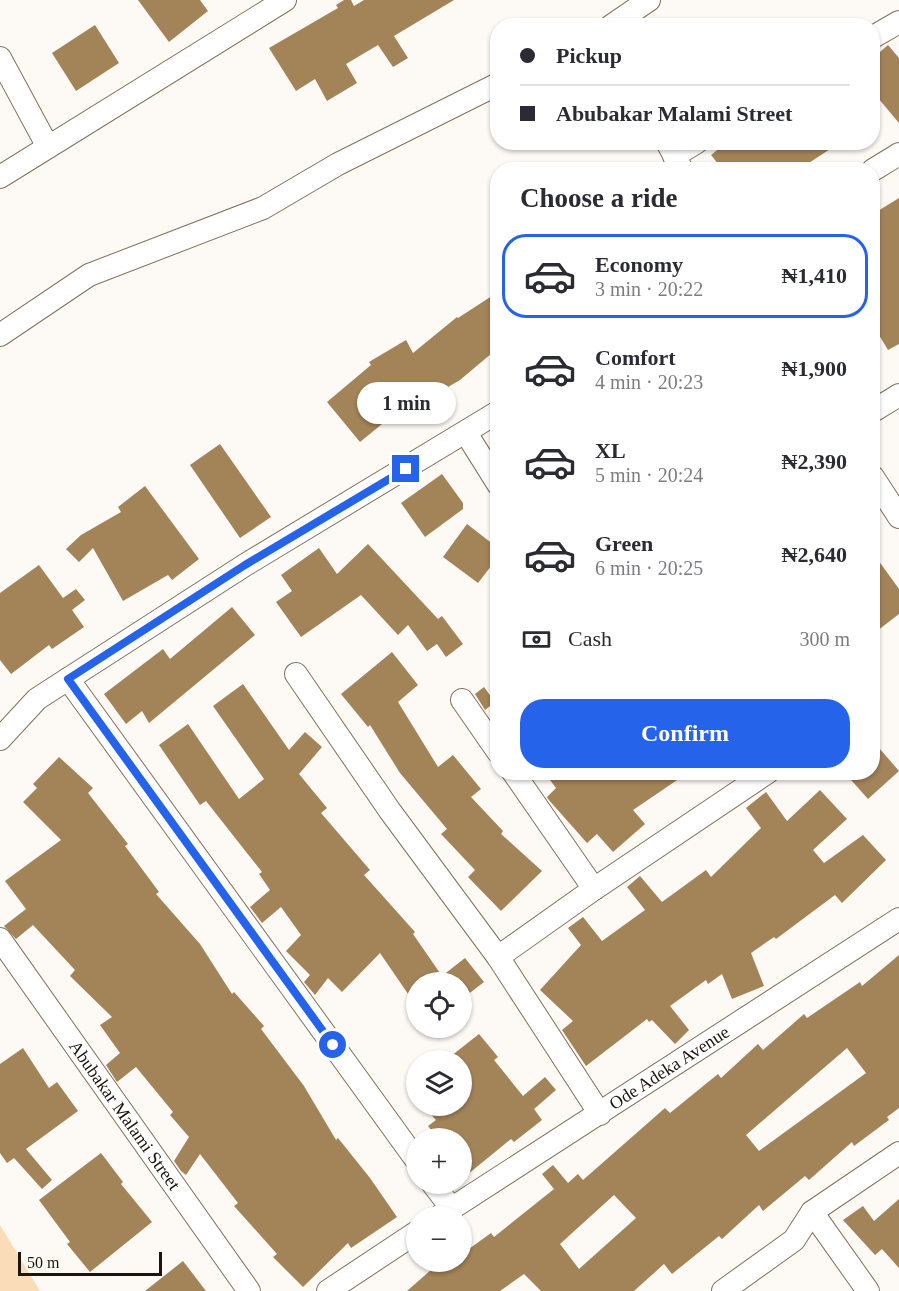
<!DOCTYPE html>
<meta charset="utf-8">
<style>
body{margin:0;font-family:Georgia,serif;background:#f2f2f3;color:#2b2b33;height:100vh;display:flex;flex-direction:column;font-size:22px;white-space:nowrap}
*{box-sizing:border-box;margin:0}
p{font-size:20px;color:#7c7c81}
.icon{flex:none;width:33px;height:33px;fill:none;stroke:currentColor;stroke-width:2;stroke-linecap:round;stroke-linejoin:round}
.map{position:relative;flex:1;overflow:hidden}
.panel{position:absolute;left:490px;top:162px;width:390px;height:618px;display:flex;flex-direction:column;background:#fff;border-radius:24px;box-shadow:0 2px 4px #0004}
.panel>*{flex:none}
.guide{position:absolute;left:490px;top:18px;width:390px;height:132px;border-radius:24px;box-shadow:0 2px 4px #0004;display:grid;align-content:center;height:132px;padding:0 30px;background:#fff}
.buttons{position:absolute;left:406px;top:972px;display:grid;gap:12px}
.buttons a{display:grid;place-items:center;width:66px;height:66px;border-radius:50%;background:#fff;box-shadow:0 2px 4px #0004;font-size:30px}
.scale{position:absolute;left:18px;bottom:15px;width:144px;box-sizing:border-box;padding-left:6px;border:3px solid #1c150d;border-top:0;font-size:16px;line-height:21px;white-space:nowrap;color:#1c150d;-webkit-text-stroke:4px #fdf9f4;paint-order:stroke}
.end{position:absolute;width:27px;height:27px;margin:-14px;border:8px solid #2563eb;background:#fff;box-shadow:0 0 0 3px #fff}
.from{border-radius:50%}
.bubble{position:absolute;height:42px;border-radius:21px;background:#fff;box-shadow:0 2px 4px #0004;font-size:20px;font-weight:800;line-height:42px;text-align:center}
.guide b{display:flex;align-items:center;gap:21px;height:57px;font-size:22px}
.guide b+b{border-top:2px solid #e1e1e2}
.guide i{width:15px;height:15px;background:#2b2b33}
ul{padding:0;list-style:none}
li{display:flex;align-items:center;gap:18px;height:84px;margin:0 12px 9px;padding:0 18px;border:3px solid transparent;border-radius:24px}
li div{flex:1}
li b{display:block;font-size:22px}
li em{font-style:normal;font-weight:800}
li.current{border-color:#2563eb}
li>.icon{width:54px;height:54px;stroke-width:1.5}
h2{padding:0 30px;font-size:27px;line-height:72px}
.pay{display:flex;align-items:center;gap:15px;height:66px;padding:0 30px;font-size:22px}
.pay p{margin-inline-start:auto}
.primary-button{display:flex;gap:12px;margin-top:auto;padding:12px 30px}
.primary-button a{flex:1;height:69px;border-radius:24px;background:#2563eb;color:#fff;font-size:24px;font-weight:800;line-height:69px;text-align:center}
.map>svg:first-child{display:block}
.green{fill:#faddb8}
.building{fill:#a38358;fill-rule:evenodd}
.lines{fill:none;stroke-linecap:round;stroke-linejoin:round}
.street-casing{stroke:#82715b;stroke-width:24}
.street{stroke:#fff;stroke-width:22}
.route{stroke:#2563eb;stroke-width:8}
.labels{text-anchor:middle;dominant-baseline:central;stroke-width:5;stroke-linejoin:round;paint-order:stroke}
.street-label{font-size:18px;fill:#1c150d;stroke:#fdf9f4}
</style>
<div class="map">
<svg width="899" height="1291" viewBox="0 0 899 1291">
<rect width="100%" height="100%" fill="#fdf9f4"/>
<!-- green -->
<path class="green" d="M 0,1225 L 40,1291 L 0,1291 Z"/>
<!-- building -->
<g class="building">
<path d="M 138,0 L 200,0 L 208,11 L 169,42 Z"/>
<path d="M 344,0 L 351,0 L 354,6 L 364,0 L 454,0 L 394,36 L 408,58 L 393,67 L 378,45 L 346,64 L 357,83 L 327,101 L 315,79 L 296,91 L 269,48 L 338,8 L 336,5 Z"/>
<path d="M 95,25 L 119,63 L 76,91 L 52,53 Z"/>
<path d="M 888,45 L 899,58 L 899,123 L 873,92 L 873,58 Z"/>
<path d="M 727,142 L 841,142 L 798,170 L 723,170 L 711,155 Z"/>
<path d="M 899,198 L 899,344 L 888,350 L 873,325 L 873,214 Z"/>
<path d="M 498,292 L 498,348 L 460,380 L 400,415 L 398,411 L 360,442 L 327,402 L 371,365 L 369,362 L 406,340 L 413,353 L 457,317 L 458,318 Z"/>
<path d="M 220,444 L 271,517 L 240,538 L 190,465 Z"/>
<path d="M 442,474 L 463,503 L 463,509 L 425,537 L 401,503 Z"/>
<path d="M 145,486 L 199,559 L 172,580 L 168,575 L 123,601 L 93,548 L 79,562 L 66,549 L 81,535 L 121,512 L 118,507 Z"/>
<path d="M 467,524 L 498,548 L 498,557 L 478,583 L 443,557 Z"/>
<path d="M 368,544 L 438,619 L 442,616 L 463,644 L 446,657 L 437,644 L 427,651 L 408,625 L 398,635 L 361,595 L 301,637 L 276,602 L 292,591 L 281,575 L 319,548 L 337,574 Z"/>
<path d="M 873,553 L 899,589 L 899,614 L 873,634 Z"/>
<path d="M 39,565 L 63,598 L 76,589 L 85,600 L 72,610 L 84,627 L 52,649 L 49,645 L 11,674 L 0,660 L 0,593 Z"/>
<path d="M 232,607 L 255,635 L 149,723 L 142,711 L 126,724 L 104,694 L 163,649 L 170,659 Z"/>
<path d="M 392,652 L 418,685 L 398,702 L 438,767 L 453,755 L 481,789 L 471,797 L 503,831 L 501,834 L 542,871 L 501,911 L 468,877 L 475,870 L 441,834 L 447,829 L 400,773 L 370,725 L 368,727 L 341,694 Z"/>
<path d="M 243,684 L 289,750 L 305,732 L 322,747 L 299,774 L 327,808 L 321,813 L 370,870 L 364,875 L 415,932 L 413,934 L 442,976 L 465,958 L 484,982 L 462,999 L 462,982 L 417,982 L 417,1007 L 380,953 L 342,992 L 328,978 L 315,995 L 304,982 L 310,975 L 286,951 L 301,935 L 281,907 L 262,923 L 250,907 L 270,890 L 259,874 L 262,872 L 206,801 L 200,805 L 159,745 L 188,724 L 239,799 L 264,779 L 213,706 Z"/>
<path d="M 484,687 L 495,702 L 485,710 L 475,694 Z"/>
<path d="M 873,741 L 899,771 L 868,799 L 844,772 L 873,772 Z"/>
<path d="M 59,757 L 93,788 L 88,793 L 128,844 L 125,846 L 159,892 L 156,894 L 200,944 L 232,994 L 234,992 L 264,1026 L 261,1029 L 304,1086 L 336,1140 L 338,1138 L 370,1178 L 397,1217 L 351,1248 L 348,1243 L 303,1287 L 273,1257 L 277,1254 L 234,1206 L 238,1203 L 200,1154 L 186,1175 L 181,1171 L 174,1161 L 189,1137 L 170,1115 L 173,1112 L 136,1067 L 117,1082 L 106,1065 L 120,1053 L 100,1025 L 112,1017 L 70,976 L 75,970 L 33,925 L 16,939 L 4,926 L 26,909 L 5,881 L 61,840 L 23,802 L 37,788 L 33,784 Z"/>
<path d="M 544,772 L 689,772 L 633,810 L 645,824 L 613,852 L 597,834 L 587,843 L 548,799 L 547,797 L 556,788 Z"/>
<path d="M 820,790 L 847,819 L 813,850 L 824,863 L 863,835 L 886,860 L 842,903 L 835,895 L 776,939 L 774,937 L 751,953 L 764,986 L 732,999 L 722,974 L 708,984 L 706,980 L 670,1006 L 689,1030 L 675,1044 L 652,1020 L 649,1022 L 647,1019 L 586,1066 L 562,1030 L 573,1021 L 540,990 L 581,945 L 568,928 L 583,917 L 602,941 L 645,910 L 627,887 L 640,876 L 662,902 L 706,870 L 711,877 L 761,828 L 746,808 L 766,792 L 787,821 Z"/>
<path d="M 899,955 L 899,1108 L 887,1117 L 889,1120 L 854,1146 L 852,1142 L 809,1180 L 805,1176 L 763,1211 L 759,1205 L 722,1239 L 719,1236 L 672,1274 L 664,1264 L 634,1291 L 541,1291 L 524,1274 L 500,1291 L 407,1291 L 440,1262 L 462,1262 L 462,1254 L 491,1233 L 494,1237 L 554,1189 L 542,1174 L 553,1165 L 568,1183 L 578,1174 L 583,1180 L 665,1108 L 670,1113 L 718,1074 L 721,1078 L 758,1044 L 763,1050 L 804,1014 L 807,1018 L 860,982 L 862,986 ZM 847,1048 L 866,1073 L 759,1151 L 746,1135 ZM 614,1195 L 636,1218 L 579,1269 L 560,1244 Z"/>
<path d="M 479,1034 L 498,1057 L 494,1060 L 523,1096 L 545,1077 L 556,1090 L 534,1109 L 542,1120 L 514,1142 L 511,1139 L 462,1179 L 462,1138 L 438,1138 L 428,1126 L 436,1120 L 423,1106 L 462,1106 L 462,1060 L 446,1060 Z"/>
<path d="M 23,1048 L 49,1088 L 57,1082 L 78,1111 L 26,1149 L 52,1180 L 42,1189 L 14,1158 L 7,1163 L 0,1153 L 0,1064 Z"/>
<path d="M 101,1153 L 123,1182 L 121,1184 L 152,1222 L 90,1272 L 67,1244 L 70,1242 L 39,1200 Z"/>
<path d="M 899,1199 L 899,1268 L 882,1249 L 875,1255 L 843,1220 L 863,1206 L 874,1221 Z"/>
<path d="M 183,1261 L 206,1291 L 145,1291 Z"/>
</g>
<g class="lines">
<defs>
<g id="street">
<path d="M 611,26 L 649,0"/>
<path d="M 873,37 L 899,22"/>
<path d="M 0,58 L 48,147"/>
<path d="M 667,142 L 682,170"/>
<path d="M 674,156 L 697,142"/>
<path d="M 873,170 L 899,154"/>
<path d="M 0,177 L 285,0"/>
<path d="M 0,335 L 89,275 L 263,208 L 338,164 L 498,84"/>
<path d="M 873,411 L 899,395"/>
<path d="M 466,433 L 498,484"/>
<path d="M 873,477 L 899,517"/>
<path d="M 296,674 L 390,811 L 498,957 L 600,1114"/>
<path d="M 68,679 L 417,1161"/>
<path d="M 462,700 L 498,752"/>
<path d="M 0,739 L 37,699 L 245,565 L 498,412"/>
<path d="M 513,772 L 594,889"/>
<path id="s1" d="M 0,939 L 249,1291"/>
<path d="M 498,957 L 594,889 L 768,772"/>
<path d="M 433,1184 L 452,1209"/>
<path d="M 812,1212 L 868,1291"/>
<path id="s2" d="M 440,1216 L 899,919"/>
<path d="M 328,1291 L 417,1232"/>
<path d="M 723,1291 L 794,1240 L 812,1212 L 899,1153"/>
</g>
</defs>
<!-- street casing -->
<use href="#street" class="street-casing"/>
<!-- street -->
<use href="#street" class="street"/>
</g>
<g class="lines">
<!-- route -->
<path class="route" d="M 333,1045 L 68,679 L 245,565 L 406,469"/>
</g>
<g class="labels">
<!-- street labels -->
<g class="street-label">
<text stroke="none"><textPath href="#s2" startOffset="273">Ode Adeka Avenue</textPath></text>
<text stroke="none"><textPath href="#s1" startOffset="216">Abubakar Malami Street</textPath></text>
</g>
</g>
</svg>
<div class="buttons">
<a><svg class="icon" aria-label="locate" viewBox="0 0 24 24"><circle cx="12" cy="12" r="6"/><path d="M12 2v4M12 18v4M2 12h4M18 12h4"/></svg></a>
<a><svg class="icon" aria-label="layers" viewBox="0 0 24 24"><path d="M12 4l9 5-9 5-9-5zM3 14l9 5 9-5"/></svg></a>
<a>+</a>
<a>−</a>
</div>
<div class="scale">50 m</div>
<i class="end from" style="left:333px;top:1045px"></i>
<i class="end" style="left:406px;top:469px"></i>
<div class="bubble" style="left:357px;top:382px;width:99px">1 min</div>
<div class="guide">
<b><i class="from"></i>Pickup</b>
<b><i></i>Abubakar Malami Street</b>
</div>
<section class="panel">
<h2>Choose a ride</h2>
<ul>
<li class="current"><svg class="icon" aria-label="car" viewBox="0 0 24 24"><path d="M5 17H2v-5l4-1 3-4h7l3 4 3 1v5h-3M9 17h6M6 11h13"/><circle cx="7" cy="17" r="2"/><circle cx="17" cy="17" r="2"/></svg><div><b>Economy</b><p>3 min · 20:22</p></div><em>₦1,410</em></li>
<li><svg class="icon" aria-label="car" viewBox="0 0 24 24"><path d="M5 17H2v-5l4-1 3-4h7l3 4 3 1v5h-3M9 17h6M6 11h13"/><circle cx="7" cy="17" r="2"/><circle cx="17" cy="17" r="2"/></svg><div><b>Comfort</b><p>4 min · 20:23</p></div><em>₦1,900</em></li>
<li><svg class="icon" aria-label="car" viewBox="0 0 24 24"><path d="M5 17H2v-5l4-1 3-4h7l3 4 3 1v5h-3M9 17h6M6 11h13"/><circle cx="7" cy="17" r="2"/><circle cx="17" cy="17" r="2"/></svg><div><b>XL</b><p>5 min · 20:24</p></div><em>₦2,390</em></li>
<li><svg class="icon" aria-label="car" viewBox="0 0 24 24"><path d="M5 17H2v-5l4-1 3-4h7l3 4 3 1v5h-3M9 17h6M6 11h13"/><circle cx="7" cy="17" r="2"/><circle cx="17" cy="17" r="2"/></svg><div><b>Green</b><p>6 min · 20:25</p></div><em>₦2,640</em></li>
</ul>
<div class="pay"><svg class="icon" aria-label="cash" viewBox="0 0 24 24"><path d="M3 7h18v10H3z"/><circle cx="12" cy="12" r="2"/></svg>Cash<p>300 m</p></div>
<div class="primary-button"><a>Confirm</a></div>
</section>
</div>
